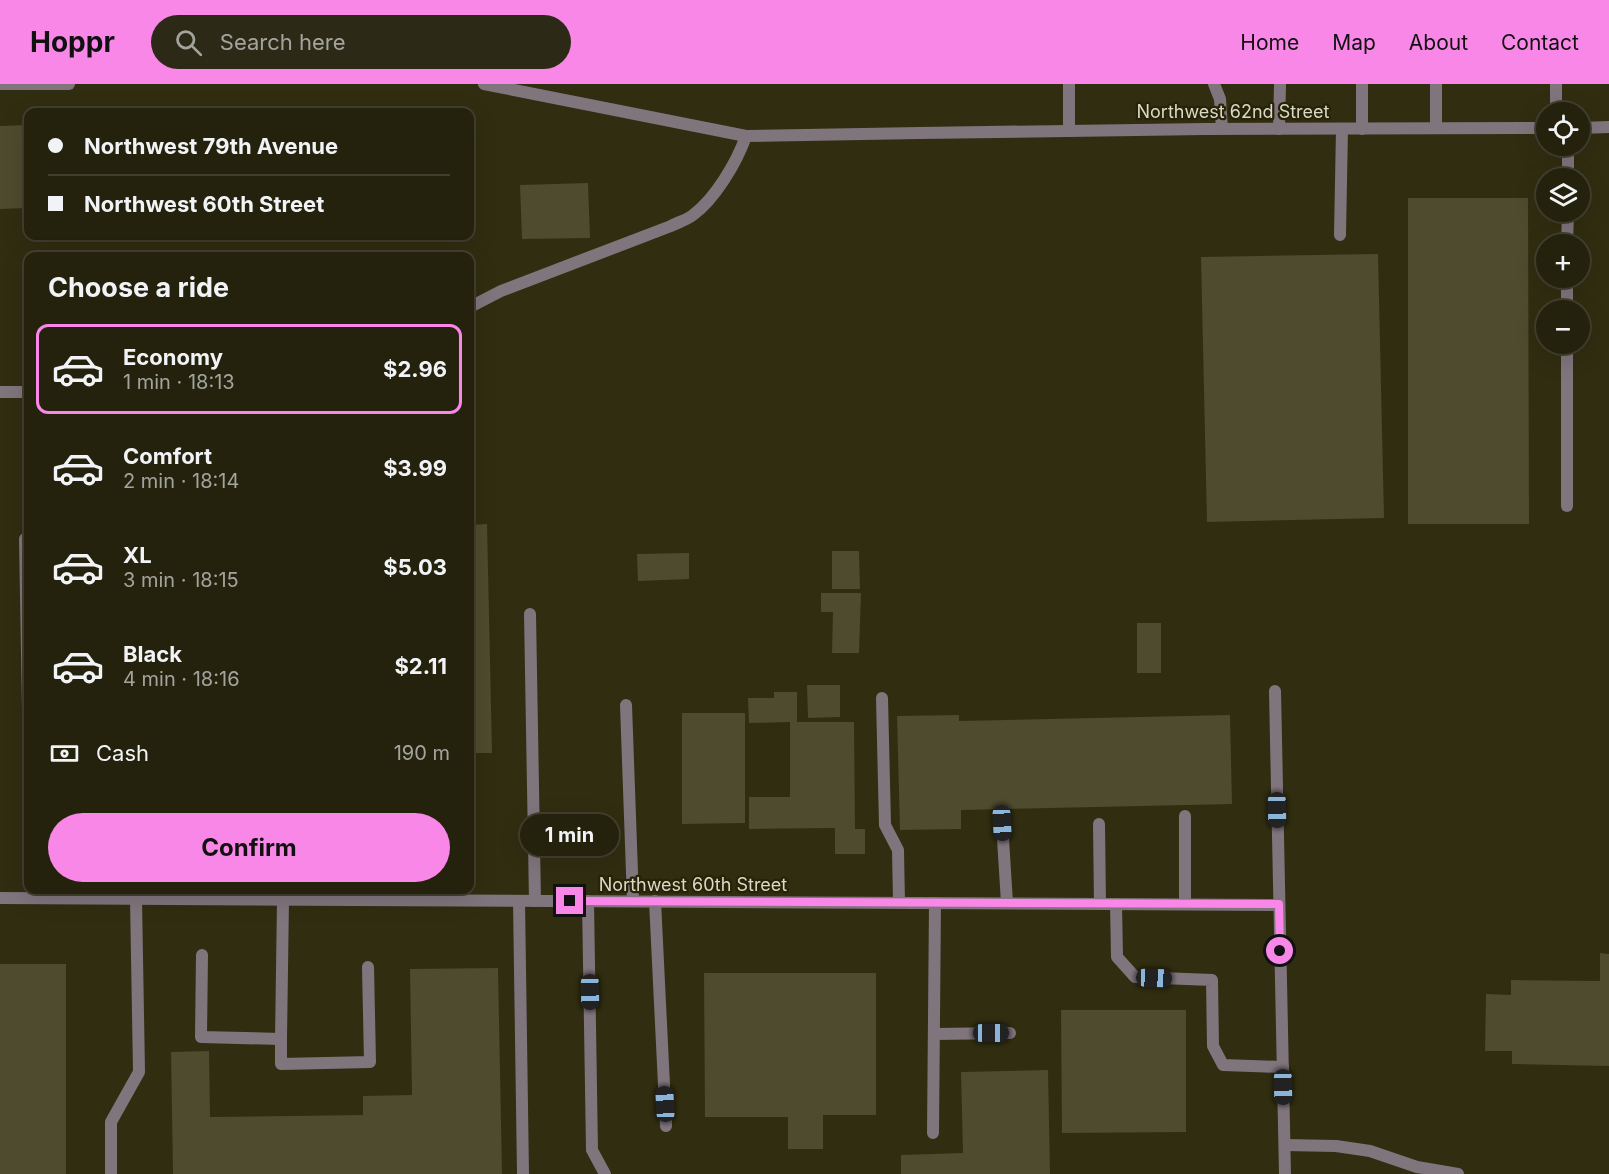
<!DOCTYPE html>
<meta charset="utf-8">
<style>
body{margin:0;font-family:Inter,sans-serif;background:#2c2a16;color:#f1f3f6;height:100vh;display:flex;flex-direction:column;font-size:22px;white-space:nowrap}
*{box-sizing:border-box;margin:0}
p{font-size:20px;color:#a3a49d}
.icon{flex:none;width:33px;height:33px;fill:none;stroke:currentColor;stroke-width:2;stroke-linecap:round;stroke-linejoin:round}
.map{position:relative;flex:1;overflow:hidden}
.sheet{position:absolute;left:24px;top:168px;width:450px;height:642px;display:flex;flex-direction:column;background:#24220d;border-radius:12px;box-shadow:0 6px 24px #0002,0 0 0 2px #413f2e}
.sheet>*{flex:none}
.guide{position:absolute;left:24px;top:24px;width:450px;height:132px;border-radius:12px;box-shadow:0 6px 24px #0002,0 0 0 2px #413f2e;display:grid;align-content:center;height:132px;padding:0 24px;background:#24220d}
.tools{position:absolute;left:1536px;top:18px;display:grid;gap:12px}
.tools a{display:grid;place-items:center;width:54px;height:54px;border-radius:50%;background:#24220d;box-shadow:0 6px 24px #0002,0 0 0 2px #413f2e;font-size:30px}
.end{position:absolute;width:27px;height:27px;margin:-14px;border:8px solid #f987e8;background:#111;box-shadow:0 0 0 3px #111}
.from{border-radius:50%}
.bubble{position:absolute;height:42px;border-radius:21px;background:#24220d;box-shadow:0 6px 24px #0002,0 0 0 2px #413f2e;font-size:20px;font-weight:700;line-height:42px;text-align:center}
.car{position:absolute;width:18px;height:36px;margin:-18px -9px;border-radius:8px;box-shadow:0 0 4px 2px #0007;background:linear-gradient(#222 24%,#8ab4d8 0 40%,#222 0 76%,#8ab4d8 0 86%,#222 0)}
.guide b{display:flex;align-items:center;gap:21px;height:57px;font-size:22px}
.guide b+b{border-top:2px solid #413f2e}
.guide i{width:15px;height:15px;background:#f1f3f6}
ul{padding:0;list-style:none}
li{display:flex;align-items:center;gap:18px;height:90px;margin:0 12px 9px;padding:0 12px;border:3px solid transparent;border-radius:12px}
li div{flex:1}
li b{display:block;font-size:22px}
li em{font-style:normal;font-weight:700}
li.selected{border-color:#f987e8}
li>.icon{width:54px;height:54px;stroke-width:1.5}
h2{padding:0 24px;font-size:27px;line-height:72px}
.pay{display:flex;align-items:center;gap:15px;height:66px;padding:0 24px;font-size:22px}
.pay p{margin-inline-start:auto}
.primary-button{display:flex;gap:12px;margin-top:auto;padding:12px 24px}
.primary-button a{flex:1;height:69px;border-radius:36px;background:#f987e8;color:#111;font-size:24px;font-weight:700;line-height:69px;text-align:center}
header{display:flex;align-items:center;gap:36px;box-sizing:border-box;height:84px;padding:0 30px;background:#f987e8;color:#111}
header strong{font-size:28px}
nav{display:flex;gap:33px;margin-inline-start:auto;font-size:21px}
.search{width:420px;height:54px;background:#2c2a16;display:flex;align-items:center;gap:15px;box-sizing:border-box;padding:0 21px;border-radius:33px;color:#a3a49d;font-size:22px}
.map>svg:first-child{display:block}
.building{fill:#4e4b2e}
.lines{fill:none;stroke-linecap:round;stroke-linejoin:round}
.lane{stroke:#80747d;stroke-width:12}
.street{stroke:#80747d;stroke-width:12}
.route{stroke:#f987e8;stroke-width:8}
.labels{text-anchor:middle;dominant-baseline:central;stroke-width:4.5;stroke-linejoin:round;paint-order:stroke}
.street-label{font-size:18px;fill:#dad8c8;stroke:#262306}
</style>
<header>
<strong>Hoppr</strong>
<div class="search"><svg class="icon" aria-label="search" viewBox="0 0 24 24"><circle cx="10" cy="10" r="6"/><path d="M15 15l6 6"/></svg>Search here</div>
<nav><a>Home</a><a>Map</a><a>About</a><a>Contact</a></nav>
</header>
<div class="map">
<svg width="1609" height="1090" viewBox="0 0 1609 1090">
<rect width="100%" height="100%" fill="#302d11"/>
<!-- building -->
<g class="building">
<path d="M 28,41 L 28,124 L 0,125 L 0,42 Z"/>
<path d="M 588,99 L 590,154 L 522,155 L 520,101 Z"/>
<path d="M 1408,114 L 1528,114 L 1529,440 L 1408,440 Z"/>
<path d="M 1378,170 L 1384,434 L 1207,438 L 1201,173 Z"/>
<path d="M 487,440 L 492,669 L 470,669 L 470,441 Z"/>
<path d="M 832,467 L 859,467 L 860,505 L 832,505 Z"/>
<path d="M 689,469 L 689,495 L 638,497 L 637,470 Z"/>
<path d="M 821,509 L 861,509 L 859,569 L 832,569 L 833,528 L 821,528 Z"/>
<rect x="1137" y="539" width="24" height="50"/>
<path d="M 807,601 L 840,601 L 840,633 L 808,634 Z"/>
<path d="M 774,608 L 797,608 L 797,638 L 854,638 L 855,745 L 865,745 L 865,770 L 835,770 L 835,744 L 749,745 L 749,713 L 790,713 L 790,638 L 749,639 L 748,614 L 774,614 Z"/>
<path d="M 682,629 L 745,629 L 745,739 L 682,740 Z"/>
<path d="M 959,631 L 959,637 L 1230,631 L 1232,720 L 961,726 L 961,745 L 900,746 L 897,632 Z"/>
<path d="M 1600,869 L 1609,870 L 1609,982 L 1512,980 L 1512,967 L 1485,967 L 1486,910 L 1511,911 L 1511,896 L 1600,897 Z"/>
<rect x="0" y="880" width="66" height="210"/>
<path d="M 498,884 L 502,1090 L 173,1090 L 171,968 L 209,967 L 210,1033 L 363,1031 L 363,1012 L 412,1011 L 410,885 Z"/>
<path d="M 704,889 L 876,889 L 876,1031 L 823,1031 L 823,1065 L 788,1065 L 788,1033 L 705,1033 Z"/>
<path d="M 1061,926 L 1186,926 L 1186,1048 L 1062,1049 Z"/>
<path d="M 1048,986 L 1050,1090 L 901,1090 L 901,1071 L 963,1069 L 961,988 Z"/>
</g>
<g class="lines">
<!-- lane -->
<g class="lane">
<path d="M 0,0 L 69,0"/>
<path d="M 484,0 L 746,52 L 920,49"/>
<path d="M 1069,0 L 1069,47"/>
<path d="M 1214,0 L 1220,15 L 1222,45"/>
<path d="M 1436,0 L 1436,44"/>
<path d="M 1556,28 L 1556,0"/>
<path d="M 1279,45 L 1280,0"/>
<path d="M 1362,45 L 1362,0"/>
<path d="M 1568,94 L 1568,62"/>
<path d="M 1340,151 L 1342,45"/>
<path d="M 1567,160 L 1568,128"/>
<path d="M 470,223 L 501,207 L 671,142 C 678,138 687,136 693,131 C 715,115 737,78 746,52"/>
<path d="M 1567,226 L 1567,194"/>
<path d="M 0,308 L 28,308"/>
<path d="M 1567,422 L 1567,260"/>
<path d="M 25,455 L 28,627"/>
<path d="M 530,530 L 535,817"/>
<path d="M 882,614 L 885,741 L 898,766 L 899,819"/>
<path d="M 626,621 L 633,817"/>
<path d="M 1185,732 L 1185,820"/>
<path d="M 1002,739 L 1007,819"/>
<path d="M 1099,740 L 1100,820"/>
<path d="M 172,806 L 172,815"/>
<path d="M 358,806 L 358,816"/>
<path d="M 519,817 L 523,1090"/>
<path d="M 588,817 L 592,1066 L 605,1090"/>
<path d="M 655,817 L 666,1042"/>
<path d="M 1116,820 L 1117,873 L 1135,893 L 1212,896 L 1213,962 L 1223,981 L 1283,983"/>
<path d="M 202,871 L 201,953 L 281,955 L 283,816"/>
<path d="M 934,950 L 1010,949"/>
<path d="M 281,955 L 281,980 L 370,978 L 368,883"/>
<path d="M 933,1049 L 935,819"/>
<path d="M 1285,1061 L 1336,1062 L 1370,1067 L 1417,1083 L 1458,1090"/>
<path d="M 111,1090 L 111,1038 L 139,988 L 136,815"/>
</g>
<!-- street -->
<g class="street">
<path d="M 1580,44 L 1609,43"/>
<path d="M 920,49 L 1205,45 L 1546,44"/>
<path d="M 1275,607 L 1285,1090"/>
<path d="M 0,814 L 1279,821"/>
</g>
</g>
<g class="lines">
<!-- route -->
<path class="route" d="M 570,817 L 1279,820 L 1280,867"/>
</g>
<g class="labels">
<!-- street labels -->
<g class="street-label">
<text x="1233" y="27">Northwest 62nd Street</text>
<text x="693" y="800">Northwest 60th Street</text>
</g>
</g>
</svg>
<div class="tools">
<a><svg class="icon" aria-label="locate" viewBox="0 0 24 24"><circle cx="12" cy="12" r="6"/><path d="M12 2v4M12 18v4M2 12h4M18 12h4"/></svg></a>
<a><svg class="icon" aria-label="layers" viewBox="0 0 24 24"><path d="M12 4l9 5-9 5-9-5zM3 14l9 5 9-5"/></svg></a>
<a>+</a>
<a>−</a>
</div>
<i class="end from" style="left:1280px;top:867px"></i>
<i class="end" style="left:570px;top:817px"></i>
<div class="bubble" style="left:520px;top:730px;width:99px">1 min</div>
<i class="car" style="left:1277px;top:726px;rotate:179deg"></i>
<i class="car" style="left:1002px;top:739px;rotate:177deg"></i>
<i class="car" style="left:1154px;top:894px;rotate:92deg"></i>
<i class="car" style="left:590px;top:908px;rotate:179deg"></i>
<i class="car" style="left:991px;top:949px;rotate:90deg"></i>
<i class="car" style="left:1283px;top:1003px;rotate:179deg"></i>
<i class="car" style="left:665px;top:1020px;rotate:357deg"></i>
<div class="guide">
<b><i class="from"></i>Northwest 79th Avenue</b>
<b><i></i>Northwest 60th Street</b>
</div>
<section class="sheet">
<h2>Choose a ride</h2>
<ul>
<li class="selected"><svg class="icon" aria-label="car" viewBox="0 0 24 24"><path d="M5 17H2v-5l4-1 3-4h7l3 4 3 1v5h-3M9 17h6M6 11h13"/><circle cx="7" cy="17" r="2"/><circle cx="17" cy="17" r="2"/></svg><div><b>Economy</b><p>1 min · 18:13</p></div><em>$2.96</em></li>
<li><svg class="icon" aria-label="car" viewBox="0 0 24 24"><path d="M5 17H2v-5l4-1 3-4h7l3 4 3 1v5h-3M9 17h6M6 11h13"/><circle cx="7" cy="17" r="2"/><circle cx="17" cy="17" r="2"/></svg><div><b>Comfort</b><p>2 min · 18:14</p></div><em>$3.99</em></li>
<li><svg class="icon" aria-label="car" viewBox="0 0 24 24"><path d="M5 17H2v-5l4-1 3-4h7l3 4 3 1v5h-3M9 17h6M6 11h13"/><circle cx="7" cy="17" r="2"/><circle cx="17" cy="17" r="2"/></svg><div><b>XL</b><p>3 min · 18:15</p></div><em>$5.03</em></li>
<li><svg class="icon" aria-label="car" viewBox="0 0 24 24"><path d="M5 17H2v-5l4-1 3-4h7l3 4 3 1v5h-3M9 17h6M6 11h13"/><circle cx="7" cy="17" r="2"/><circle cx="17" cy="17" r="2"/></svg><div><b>Black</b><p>4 min · 18:16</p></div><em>$2.11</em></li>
</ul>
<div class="pay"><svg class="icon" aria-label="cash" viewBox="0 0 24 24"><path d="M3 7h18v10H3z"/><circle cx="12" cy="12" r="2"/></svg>Cash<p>190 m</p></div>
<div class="primary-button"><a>Confirm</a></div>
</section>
</div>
